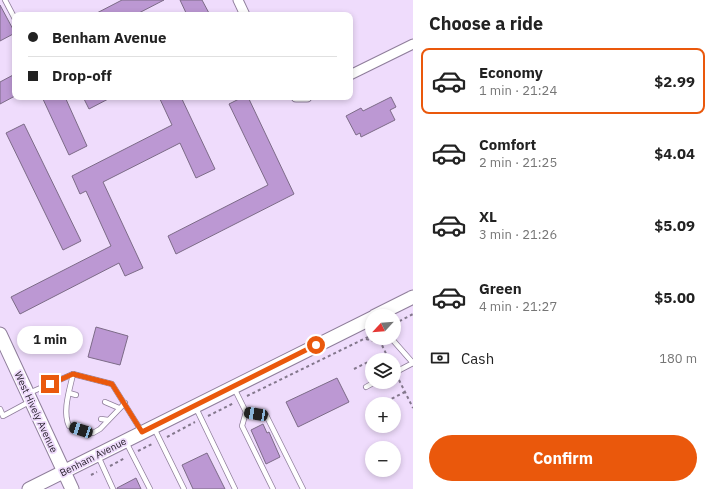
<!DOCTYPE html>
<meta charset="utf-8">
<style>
body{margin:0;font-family:"IBM Plex Sans",sans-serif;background:#f2f2f2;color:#222;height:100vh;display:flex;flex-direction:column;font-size:15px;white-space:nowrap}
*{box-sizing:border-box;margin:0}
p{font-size:13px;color:#767676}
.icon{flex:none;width:22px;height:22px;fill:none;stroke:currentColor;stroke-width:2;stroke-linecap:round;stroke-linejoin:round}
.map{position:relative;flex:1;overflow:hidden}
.details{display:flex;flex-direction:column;background:#fff;width:300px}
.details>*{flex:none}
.guide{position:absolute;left:12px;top:12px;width:341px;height:88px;border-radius:8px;box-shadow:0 2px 6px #0003;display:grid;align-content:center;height:88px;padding:0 16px;background:#fff}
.needle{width:26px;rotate:244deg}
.tools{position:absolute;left:365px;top:309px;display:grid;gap:8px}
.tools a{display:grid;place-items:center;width:36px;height:36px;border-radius:50%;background:#fff;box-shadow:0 2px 6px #0003;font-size:20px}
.end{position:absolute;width:18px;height:18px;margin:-9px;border:5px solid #ea580c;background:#fff;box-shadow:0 0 0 2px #fff}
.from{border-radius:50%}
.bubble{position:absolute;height:28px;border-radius:14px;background:#fff;box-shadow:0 2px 6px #0003;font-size:13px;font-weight:700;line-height:28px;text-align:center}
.car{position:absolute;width:12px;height:24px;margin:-12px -6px;border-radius:5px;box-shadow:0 0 3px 1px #0007;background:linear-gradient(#222 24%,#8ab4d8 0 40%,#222 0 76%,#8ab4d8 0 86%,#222 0)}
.guide b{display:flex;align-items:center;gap:14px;height:38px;font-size:15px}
.guide b+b{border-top:1px solid #e0e0e0}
.guide i{width:10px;height:10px;background:#222}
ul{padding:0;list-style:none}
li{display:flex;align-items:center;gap:12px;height:66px;margin:0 8px 6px;padding:0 8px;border:2px solid transparent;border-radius:8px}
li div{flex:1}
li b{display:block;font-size:15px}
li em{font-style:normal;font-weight:700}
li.active{border-color:#ea580c}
li>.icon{width:36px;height:36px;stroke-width:1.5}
h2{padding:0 16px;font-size:18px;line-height:48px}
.pay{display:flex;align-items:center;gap:10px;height:44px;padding:0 16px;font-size:15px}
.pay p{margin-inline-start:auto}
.button{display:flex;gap:8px;margin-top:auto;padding:8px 16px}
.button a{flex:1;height:46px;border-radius:24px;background:#ea580c;color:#fff;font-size:16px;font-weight:700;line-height:46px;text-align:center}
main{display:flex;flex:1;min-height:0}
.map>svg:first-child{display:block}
.building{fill:#bc98d3;stroke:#7c6b87}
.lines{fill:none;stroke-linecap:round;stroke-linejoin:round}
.lane-casing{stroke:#8f7e9b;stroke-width:6}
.street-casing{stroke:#8f7e9b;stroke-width:11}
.secondary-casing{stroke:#8f7e9b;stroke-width:15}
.path{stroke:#83778c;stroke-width:2;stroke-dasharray:3 3;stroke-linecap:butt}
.lane{stroke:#fff;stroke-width:4.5}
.street{stroke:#fff;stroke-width:9}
.secondary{stroke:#fff;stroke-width:13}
.route{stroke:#ea580c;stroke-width:5}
.labels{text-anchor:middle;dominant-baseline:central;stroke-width:3.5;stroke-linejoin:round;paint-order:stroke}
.street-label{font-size:10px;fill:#201a25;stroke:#efdcfc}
</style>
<main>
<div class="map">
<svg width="413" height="489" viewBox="0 0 413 489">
<rect width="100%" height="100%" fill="#efdcfc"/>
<!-- building -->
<g class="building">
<path d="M 122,0 L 164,0 L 135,15 L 93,15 Z"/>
<path d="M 180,0 L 202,0 L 210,15 L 187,15 Z"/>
<path d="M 0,5 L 15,33 L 0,41 Z"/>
<path d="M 15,74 L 15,96 L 0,104 L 0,82 Z"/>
<path d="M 42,97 L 65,97 L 87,146 L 69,155 Z"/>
<path d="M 83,97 L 112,97 L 89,109 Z"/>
<path d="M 159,97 L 181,97 L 215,169 L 196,178 L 180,143 L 103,182 L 143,268 L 125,276 L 119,263 L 20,314 L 11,297 L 111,246 L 86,191 L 80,194 L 72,176 L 172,125 Z"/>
<path d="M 243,97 L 248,97 L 294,194 L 176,254 L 168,236 L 268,185 L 229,104 Z"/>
<path d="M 391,97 L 396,107 L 390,110 L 395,120 L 361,137 L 360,133 L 356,135 L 346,116 L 361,108 L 363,111 Z"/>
<path d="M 24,124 L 81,241 L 63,250 L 6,133 Z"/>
<path d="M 96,327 L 128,336 L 120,365 L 88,357 Z"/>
<path d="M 337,378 L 349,402 L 298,427 L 286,402 Z"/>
<path d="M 263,424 L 267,433 L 269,432 L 280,457 L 266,464 L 251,430 Z"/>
<path d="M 207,453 L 225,489 L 193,489 L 182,465 Z"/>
<path d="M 136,478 L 141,489 L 117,489 L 117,488 Z"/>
</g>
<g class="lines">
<defs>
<g id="lane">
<path d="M 5,0 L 15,19"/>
<path d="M 391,338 L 413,363"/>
<path d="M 394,373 L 413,363"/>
<path d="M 73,374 C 70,389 62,411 69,426 L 93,433 L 100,429 L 125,403"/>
<path d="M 366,387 L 375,382"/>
<path d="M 234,388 L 246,412 L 242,426 L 273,489"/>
<path d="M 29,393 L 73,374 L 112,384 L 142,432"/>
<path d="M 69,393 L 76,395"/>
<path d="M 105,402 L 119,408"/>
<path d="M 196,408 L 235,489"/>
<path d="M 0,409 L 3,416 L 29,402"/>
<path d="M 246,412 L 266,415 L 303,489"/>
<path d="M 101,419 L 108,420"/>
<path d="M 154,428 L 184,489"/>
<path d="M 126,442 L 150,489"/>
<path d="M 98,456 L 113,489"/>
</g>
<g id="street">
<path d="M 238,0 L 245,15"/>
<path d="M 350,75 L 413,44"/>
<path d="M 296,97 L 307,97"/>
</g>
<g id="secondary">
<path d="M 375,316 L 413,297"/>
<path d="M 0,334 L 72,489"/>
<path d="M 29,489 L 372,318"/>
</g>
</defs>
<!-- lane casing -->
<use href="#lane" class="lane-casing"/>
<!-- street casing -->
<use href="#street" class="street-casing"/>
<!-- secondary casing -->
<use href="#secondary" class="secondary-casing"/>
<!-- path -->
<g class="path">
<path d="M 394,324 L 413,314"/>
<path d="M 366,339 L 381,343 L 389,360"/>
<path d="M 373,360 L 386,354"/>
<path d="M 354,369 L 372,360"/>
<path d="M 399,380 L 413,408"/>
<path d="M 247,396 L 372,335"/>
<path d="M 381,404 L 405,392"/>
<path d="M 208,416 L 234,403"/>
<path d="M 167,437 L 195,422"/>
<path d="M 138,451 L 154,443"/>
<path d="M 110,466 L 125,458"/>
<path d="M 91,475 L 97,472"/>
</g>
<!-- lane -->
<use href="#lane" class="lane"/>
<!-- street -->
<use href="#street" class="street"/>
<!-- secondary -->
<use href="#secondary" class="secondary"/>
</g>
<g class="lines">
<!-- route -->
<path class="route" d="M 50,384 L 73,374 L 112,384 L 142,432 L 316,345"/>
</g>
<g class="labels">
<!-- street labels -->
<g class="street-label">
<text transform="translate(36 412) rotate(65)">West Hively Avenue</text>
<text transform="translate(93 457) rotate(-27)">Benham Avenue</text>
</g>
</g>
</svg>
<div class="tools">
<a><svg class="needle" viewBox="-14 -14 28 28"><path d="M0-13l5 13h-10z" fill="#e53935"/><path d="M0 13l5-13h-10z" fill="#767676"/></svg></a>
<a><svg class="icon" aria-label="layers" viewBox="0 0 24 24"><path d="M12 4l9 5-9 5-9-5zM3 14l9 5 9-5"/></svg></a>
<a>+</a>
<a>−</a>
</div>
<i class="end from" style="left:316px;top:345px"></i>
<i class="end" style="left:50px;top:384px"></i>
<div class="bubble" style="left:17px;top:326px;width:66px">1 min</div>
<i class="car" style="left:256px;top:414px;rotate:279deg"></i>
<i class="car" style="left:81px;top:430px;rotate:288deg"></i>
<div class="guide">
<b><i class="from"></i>Benham Avenue</b>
<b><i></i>Drop-off</b>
</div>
</div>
<section class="details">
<h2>Choose a ride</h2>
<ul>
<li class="active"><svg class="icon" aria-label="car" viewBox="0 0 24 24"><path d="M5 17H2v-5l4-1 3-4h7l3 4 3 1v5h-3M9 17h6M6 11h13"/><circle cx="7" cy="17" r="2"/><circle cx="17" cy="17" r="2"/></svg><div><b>Economy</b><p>1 min · 21:24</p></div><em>$2.99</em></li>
<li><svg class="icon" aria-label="car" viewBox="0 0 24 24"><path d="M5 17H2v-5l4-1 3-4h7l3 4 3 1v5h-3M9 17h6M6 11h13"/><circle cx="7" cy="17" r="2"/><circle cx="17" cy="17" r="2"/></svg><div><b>Comfort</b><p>2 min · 21:25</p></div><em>$4.04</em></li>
<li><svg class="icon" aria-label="car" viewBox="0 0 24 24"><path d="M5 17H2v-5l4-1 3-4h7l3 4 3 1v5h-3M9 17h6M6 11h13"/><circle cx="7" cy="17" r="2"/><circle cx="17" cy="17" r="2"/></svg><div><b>XL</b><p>3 min · 21:26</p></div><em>$5.09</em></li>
<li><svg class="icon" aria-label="car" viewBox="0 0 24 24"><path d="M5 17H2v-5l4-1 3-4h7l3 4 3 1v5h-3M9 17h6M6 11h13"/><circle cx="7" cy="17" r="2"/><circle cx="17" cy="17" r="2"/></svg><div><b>Green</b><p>4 min · 21:27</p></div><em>$5.00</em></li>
</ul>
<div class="pay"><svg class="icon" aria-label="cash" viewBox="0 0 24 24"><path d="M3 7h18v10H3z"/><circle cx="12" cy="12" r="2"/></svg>Cash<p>180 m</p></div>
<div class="button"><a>Confirm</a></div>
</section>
</main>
